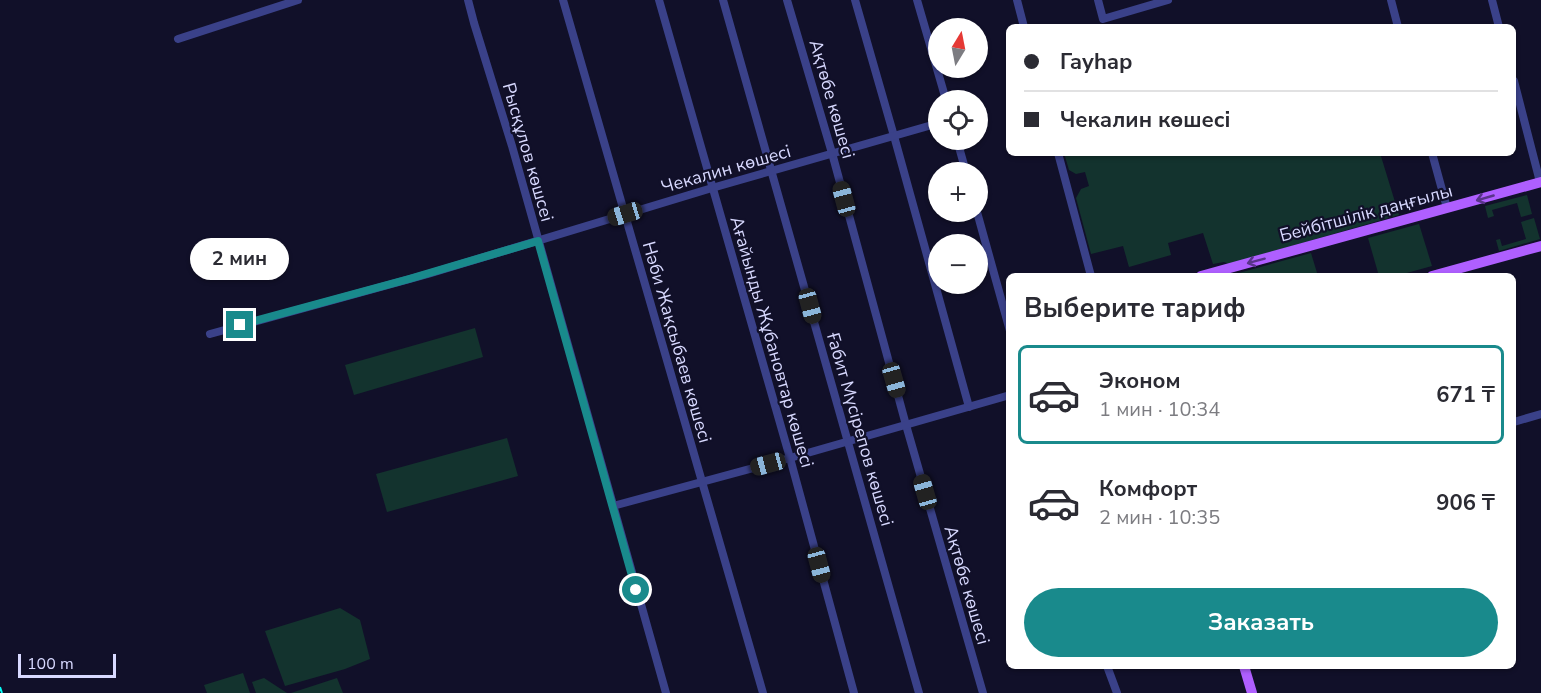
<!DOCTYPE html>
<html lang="ru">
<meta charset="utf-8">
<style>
body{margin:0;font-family:"Nunito Sans",sans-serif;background:#f7f7f7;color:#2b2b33;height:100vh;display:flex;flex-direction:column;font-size:22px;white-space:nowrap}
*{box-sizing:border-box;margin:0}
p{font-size:20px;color:#7c7c81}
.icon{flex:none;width:33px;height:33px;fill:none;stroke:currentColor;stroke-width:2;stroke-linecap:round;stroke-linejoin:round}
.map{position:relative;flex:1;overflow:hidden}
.details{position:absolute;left:1006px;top:273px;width:510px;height:396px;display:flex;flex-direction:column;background:#fff;border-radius:9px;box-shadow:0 2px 4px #0004}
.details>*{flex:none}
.top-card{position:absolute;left:1006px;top:24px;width:510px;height:132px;border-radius:9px;box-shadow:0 2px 4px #0004;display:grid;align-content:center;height:132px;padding:0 18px;background:#fff}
.needle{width:39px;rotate:10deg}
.tools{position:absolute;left:928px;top:18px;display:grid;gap:12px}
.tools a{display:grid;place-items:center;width:60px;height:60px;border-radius:50%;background:#fff;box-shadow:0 2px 4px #0004;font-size:30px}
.scale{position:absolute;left:18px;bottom:15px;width:98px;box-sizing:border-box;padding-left:6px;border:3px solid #d8d9ff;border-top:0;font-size:16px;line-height:21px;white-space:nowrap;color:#d8d9ff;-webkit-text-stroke:4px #111029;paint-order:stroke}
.end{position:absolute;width:27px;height:27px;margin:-14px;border:8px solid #198a8c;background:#fff;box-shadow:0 0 0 3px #fff}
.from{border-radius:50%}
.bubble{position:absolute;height:42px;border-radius:21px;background:#fff;box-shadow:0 2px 4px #0004;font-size:20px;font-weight:700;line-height:42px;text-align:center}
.car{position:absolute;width:18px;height:36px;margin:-18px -9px;border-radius:8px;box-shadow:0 0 4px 2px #0007;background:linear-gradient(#222 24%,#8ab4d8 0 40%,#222 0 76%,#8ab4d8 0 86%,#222 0)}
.top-card b{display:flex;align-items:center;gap:21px;height:57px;font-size:22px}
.top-card b+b{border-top:2px solid #e1e1e2}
.top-card i{width:15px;height:15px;background:#2b2b33}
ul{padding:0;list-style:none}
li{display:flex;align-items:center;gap:18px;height:99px;margin:0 12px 9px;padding:0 6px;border:3px solid transparent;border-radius:9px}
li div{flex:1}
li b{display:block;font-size:22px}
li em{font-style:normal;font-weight:700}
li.selected{border-color:#198a8c}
li>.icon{width:54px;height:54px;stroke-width:1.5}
h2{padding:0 18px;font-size:27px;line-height:72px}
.primary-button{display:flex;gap:12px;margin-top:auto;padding:12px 18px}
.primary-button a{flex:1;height:69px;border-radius:36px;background:#198a8c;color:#fff;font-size:24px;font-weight:700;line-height:69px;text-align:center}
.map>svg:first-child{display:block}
.green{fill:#13332e}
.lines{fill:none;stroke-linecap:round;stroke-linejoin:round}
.minor{stroke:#3a4189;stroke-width:8}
.major{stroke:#af5fff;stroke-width:10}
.rail{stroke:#04fff8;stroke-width:2;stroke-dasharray:9 8;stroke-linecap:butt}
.oneway{stroke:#583489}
.route{stroke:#198a8c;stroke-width:8}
.labels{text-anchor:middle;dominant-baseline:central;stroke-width:4.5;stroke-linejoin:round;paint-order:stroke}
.street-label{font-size:18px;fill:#d8d9ff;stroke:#111029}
</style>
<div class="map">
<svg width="1541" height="693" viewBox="0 0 1541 693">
<rect width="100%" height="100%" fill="#111029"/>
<!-- green -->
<g class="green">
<path d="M 1064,153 L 1380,153 L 1399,215 L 1229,264 L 1224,262 L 1213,264 L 1203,233 L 1168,243 L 1171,255 L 1129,267 L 1123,246 L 1091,254 L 1076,198 L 1081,189 L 1089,186 L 1085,172 L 1076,174 L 1069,170 Z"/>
<path d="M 1527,195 L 1532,214 L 1521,217 L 1517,203 L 1492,210 L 1494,216 L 1488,218 L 1485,206 Z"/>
<path d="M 1534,218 L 1540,239 L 1499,251 L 1496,240 L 1500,239 L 1502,246 L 1526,239 L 1521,222 Z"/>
<path d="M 1419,224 L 1432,266 L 1396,276 L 1379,276 L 1368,238 Z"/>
<path d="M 1311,253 L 1318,276 L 1228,276 Z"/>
<path d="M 475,328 L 483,357 L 354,395 L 345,365 Z"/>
<path d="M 507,438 L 518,476 L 387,512 L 376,474 Z"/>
<path d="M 340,608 L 360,620 L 370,659 L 345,669 L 285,686 L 265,631 Z"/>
<path d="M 243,673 L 250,693 L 207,693 L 204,685 Z"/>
<path d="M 264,678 L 287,693 L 256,693 L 252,682 Z"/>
<path d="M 337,678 L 343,693 L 291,693 Z"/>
</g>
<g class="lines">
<!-- minor -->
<g class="minor">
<path d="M 468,0 L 474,23 L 512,146 L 666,693"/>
<path d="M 563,0 L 763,693"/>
<path d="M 659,0 L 790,458 L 854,693"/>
<path d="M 723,0 C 790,230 853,462 919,693"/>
<path d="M 787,0 L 832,153 L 906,425 L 983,693"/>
<path d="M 855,0 L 894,136 L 969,407"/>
<path d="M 917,0 L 946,100"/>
<path d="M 1017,0 L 1024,27"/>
<path d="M 1098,0 L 1103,19 L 1168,0"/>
<path d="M 1391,0 L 1398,27"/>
<path d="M 1492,0 L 1499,27"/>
<path d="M 178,39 L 298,0"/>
<path d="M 1514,81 L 1540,182"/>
<path d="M 957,140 L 966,172"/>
<path d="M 1058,153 L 1091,276"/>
<path d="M 1432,153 L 1447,208"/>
<path d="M 977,212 L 1010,331"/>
<path d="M 210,334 L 428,274 L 712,188 L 939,123"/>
<path d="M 1514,422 L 1541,414"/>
<path d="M 613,506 L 790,458 L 1010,395"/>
<path d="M 1107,666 L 1117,693"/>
</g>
<!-- major -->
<g class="major">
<path d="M 1201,276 L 1541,182"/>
<path d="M 1432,276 L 1541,246"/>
<path d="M 1244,666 L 1252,693"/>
</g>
<!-- rail -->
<path class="rail" d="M 0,687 L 2,693"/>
</g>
<!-- one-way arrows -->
<defs><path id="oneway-shaft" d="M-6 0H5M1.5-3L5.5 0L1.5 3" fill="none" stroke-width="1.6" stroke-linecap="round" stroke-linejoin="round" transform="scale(1.5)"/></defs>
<g class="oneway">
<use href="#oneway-shaft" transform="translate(1485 198) rotate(164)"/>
<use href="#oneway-shaft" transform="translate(1256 261) rotate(165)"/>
</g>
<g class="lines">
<!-- route -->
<path class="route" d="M 240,325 L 409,279 L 538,241 L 636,590"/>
</g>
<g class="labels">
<!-- street labels -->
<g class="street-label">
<text transform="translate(832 99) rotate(74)">Ақтөбе көшесі</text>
<text transform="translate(528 152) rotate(74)">Рысқұлов көшсеі</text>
<text transform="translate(726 169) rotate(-16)">Чекалин көшесі</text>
<text transform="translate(1366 213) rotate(-15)">Бейбітшілік даңғылы</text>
<text transform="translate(677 342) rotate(74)">Нәби Жақсыбаев көшесі</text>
<text transform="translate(772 342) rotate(74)">Ағайынды Жұбановтар көшесі</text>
<text transform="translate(860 429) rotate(74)">Ғабит Мүсірепов көшесі</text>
<text transform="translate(967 585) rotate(74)">Ақтөбе көшесі</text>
</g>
</g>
</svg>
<div class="tools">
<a><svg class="needle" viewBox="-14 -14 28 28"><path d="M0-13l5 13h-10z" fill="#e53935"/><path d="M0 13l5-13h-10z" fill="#7c7c81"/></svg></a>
<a><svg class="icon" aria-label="locate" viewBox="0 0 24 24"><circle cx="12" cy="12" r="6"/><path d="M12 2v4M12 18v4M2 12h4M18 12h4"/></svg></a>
<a>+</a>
<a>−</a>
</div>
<div class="scale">100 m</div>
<i class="end from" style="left:636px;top:590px"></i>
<i class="end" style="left:240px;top:325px"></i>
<div class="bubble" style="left:190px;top:238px;width:99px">2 мин</div>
<i class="car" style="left:844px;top:199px;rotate:345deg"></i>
<i class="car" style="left:625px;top:214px;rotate:253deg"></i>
<i class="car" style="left:810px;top:306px;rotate:165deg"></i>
<i class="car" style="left:894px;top:380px;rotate:164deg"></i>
<i class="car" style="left:768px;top:464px;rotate:255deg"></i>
<i class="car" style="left:925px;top:492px;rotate:344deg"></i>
<i class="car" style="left:819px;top:565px;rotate:165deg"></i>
<div class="top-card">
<b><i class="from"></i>Гауhар</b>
<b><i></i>Чекалин көшесі</b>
</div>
<section class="details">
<h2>Выберите тариф</h2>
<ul>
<li class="selected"><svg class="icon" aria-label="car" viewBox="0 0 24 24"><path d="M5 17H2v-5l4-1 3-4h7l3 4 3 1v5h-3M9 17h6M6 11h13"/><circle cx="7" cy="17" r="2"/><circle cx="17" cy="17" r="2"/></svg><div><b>Эконом</b><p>1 мин · 10:34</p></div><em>671 ₸</em></li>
<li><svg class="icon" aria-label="car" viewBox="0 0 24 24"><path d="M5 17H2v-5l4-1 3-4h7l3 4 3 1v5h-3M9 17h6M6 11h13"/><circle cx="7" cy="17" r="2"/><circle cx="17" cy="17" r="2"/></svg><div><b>Комфорт</b><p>2 мин · 10:35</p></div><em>906 ₸</em></li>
</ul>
<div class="primary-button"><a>Заказать</a></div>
</section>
</div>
